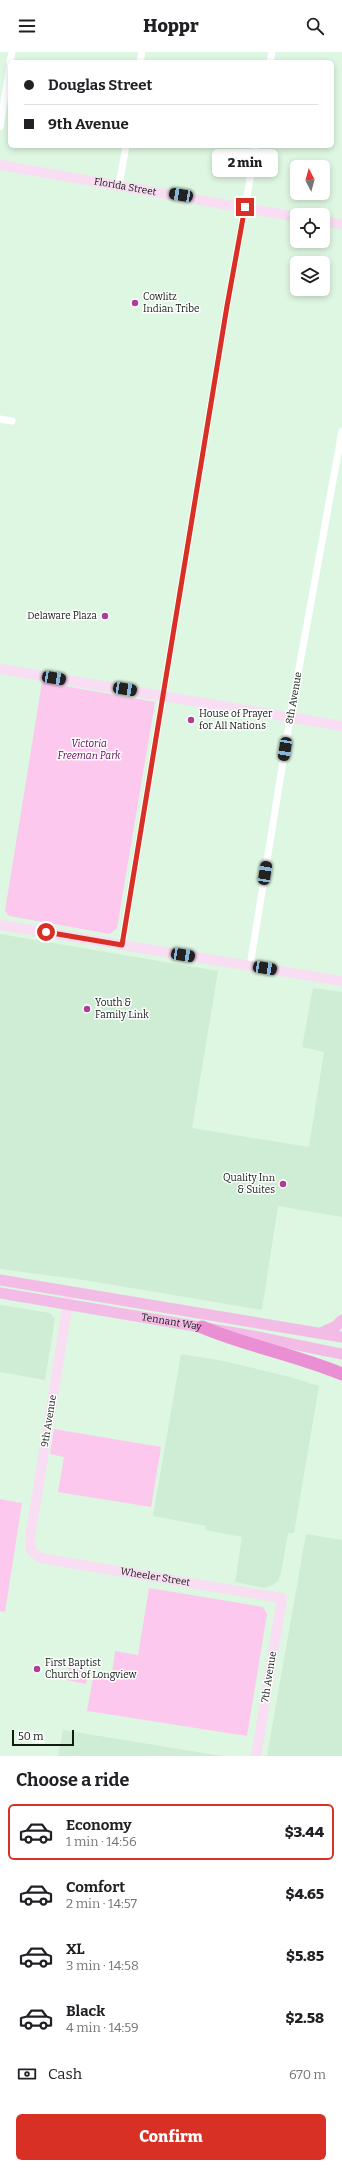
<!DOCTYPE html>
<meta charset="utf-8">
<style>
body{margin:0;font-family:Bitter,serif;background:#f6f6f6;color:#202124;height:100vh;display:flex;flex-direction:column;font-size:15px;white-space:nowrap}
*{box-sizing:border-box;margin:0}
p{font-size:13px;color:#757577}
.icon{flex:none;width:22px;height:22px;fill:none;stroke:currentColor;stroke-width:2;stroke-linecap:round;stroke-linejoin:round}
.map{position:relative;height:1704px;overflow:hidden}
.details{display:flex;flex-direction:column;background:#fff;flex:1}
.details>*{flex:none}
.top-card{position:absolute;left:8px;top:8px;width:326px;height:88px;border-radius:6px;box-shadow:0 2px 6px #0003;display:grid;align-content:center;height:88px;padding:0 16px;background:#fff}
.needle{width:26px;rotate:354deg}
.buttons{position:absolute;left:290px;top:108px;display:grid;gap:8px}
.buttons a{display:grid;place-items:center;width:40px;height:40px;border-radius:6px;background:#fff;box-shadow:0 2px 6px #0003;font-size:20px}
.scale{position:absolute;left:12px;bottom:10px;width:62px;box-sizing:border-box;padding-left:4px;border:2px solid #121b14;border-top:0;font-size:11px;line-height:14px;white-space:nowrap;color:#121b14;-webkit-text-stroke:3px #fff;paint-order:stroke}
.end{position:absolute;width:18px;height:18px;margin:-9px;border:5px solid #d93025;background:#fff;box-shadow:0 0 0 2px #fff}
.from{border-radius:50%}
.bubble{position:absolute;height:28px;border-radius:6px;background:#fff;box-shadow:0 2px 6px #0003;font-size:13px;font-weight:800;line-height:28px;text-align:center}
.car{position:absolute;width:12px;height:24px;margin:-12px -6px;border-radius:5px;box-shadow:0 0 3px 1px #0007;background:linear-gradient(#222 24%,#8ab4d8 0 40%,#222 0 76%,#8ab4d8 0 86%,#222 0)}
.top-card b{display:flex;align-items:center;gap:14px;height:38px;font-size:15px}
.top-card b+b{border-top:1px solid #e0e0e0}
.top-card i{width:10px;height:10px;background:#202124}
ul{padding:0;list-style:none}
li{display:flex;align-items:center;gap:12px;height:56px;margin:0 8px 6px;padding:0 8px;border:2px solid transparent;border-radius:6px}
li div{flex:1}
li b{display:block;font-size:15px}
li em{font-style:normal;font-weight:800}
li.active{border-color:#d93025}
li>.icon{width:36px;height:36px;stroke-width:1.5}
h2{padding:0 16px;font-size:18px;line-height:48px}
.pay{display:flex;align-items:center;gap:10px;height:44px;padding:0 16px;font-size:15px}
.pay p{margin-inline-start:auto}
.action{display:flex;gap:8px;margin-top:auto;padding:8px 16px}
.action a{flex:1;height:46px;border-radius:6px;background:#d93025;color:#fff;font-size:16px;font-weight:800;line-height:46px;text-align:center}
header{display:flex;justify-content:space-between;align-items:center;height:52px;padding:0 16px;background:#fff;font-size:18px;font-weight:800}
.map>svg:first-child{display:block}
.built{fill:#ceedd4}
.green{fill:#fdc8ee}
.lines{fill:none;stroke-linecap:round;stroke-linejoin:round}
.street{stroke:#fff;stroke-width:7}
.secondary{stroke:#f9ddf2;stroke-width:10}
.primary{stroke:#f3bce6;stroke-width:11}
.highway{stroke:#eb8fd5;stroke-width:13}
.route{stroke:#d93025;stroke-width:5}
.poi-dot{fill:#af3d98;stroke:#fff;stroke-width:1.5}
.labels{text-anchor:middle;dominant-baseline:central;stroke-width:3;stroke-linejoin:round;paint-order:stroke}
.street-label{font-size:10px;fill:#121b14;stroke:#fff}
.poi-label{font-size:10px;fill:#121b14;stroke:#fff;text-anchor:start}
.park-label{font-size:10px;font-style:italic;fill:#6a035a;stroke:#fff}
</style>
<header><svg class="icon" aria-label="menu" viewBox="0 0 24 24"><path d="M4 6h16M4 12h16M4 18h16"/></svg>Hoppr<svg class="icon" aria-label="search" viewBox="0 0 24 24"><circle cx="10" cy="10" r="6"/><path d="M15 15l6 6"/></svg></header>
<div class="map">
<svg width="342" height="1704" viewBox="0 0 342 1704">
<rect width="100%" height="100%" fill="#def7e2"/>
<!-- built -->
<g class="built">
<path d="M 0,882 L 218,919 L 192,1076 L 309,1095 L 324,1000 L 302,995 L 313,936 L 342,940 L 342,1165 L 278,1154 L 262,1258 L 84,1228 L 0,1217 Z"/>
<path d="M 0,1253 L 50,1261 L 55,1267 L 45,1328 L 0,1320 Z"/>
<path d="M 181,1302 L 224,1309 L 290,1325 L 319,1334 L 294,1481 L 288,1481 L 281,1521 L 278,1529 L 273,1533 L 264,1536 L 235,1530 L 242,1485 L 205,1478 L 206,1474 L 153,1464 Z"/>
<path d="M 306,1482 L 342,1488 L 342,1704 L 267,1704 Z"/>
<path d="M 63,1678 L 222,1704 L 58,1704 Z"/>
</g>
<!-- green -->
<g class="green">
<path d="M 42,630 L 155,650 L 117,876 L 110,882 L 9,864 L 5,859 Z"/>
<path d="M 54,1377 L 161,1395 L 151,1455 L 58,1440 L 64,1405 L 50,1402 Z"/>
<path d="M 0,1447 L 22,1451 L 5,1560 L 0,1559 Z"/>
<path d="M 149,1536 L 263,1555 L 267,1562 L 247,1684 L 87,1659 L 93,1625 L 111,1628 L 115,1599 L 138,1603 Z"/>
<path d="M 69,1615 L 88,1619 L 86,1632 L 66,1628 Z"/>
</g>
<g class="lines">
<!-- street -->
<g class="street">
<path d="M 10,10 L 12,0"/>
<path d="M 140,10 L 142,0"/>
<path d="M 270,10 L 272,0"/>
<path d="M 0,75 L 10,13"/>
<path d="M 119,133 L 126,94"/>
<path d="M 0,367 L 12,369"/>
<path d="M 122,893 L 227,254 L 256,94"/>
<path d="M 250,914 L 290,666 L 342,379"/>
</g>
<!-- secondary -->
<g class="secondary">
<path id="s1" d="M 0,113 L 297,165"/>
<path d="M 323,169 L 342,172"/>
<path d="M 0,617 L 342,674"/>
<path d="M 0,873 L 342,929"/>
<path id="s2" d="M 70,1239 L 30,1486 L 31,1498 L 40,1506 L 282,1546 L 256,1704"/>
</g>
<!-- primary -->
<g class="primary">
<path d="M 0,1228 L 342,1285"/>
<path id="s3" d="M 0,1241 L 253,1284 L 342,1302"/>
<path d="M 321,1281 L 336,1274 L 342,1268"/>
</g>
<!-- highway -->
<path class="highway" d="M 202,1275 C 247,1294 296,1303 342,1322"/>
</g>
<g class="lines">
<!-- route -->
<path class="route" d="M 46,880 L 122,893 L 227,254 L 245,155"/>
</g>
<!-- markers -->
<g class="poi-dot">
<circle cx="135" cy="251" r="4"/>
<circle cx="105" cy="564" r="4"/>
<circle cx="191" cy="668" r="4"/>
<circle cx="87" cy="957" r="4"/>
<circle cx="283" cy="1132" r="4"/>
<circle cx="37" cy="1617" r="4"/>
</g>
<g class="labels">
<!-- street labels -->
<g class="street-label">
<text stroke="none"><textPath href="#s1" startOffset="127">Florida Street</textPath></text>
<text transform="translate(294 646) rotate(-80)">8th Avenue</text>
<text stroke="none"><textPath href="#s3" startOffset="174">Tennant Way</textPath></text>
<text transform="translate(49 1369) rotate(-81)">9th Avenue</text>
<text stroke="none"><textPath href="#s2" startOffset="391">Wheeler Street</textPath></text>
<text transform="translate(269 1625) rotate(-81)">7th Avenue</text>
</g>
<!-- poi labels -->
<g class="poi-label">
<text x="143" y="245">Cowlitz<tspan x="143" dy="12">Indian Tribe</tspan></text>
<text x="97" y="564" text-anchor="end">Delaware Plaza</text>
<text x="199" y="662">House of Prayer<tspan x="199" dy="12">for All Nations</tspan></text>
<text x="95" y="951">Youth &amp;<tspan x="95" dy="12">Family Link</tspan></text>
<text x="275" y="1126" text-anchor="end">Quality Inn<tspan x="275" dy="12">&amp; Suites</tspan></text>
<text x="45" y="1611">First Baptist<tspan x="45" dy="12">Church of Longview</tspan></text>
</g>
<!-- park labels -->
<g class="park-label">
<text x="89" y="692">Victoria<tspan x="89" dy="12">Freeman Park</tspan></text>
</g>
</g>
</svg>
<div class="buttons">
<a><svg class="needle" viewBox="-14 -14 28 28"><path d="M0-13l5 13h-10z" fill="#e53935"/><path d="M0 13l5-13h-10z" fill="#757577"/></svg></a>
<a><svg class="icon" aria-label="locate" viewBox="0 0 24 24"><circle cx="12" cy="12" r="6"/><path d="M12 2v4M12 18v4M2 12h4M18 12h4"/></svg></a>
<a><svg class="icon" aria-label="layers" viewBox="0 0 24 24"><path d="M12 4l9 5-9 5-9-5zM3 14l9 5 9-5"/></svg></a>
</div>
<div class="scale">50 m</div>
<i class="end from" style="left:46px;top:880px"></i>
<i class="end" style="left:245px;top:155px"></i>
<div class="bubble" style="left:212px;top:97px;width:66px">2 min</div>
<i class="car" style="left:181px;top:143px;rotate:279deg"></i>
<i class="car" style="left:54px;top:626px;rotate:99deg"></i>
<i class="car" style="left:125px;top:637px;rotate:99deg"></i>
<i class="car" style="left:285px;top:697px;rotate:189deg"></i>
<i class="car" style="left:265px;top:821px;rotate:9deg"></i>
<i class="car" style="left:183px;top:903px;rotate:99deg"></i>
<i class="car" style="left:265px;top:916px;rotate:99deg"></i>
<div class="top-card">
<b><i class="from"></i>Douglas Street</b>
<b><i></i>9th Avenue</b>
</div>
</div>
<section class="details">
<h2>Choose a ride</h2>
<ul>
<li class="active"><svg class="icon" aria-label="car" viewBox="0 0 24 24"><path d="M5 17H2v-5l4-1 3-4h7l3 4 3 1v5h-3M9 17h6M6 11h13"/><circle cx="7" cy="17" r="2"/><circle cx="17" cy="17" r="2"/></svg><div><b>Economy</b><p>1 min · 14:56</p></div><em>$3.44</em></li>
<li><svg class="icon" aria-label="car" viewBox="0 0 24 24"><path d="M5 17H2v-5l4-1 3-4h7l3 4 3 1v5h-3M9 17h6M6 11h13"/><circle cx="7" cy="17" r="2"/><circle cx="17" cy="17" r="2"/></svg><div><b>Comfort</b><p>2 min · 14:57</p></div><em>$4.65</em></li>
<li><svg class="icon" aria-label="car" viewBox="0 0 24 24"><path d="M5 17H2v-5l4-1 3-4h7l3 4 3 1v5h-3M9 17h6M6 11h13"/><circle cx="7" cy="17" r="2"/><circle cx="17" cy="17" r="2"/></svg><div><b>XL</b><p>3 min · 14:58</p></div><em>$5.85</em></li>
<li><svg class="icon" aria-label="car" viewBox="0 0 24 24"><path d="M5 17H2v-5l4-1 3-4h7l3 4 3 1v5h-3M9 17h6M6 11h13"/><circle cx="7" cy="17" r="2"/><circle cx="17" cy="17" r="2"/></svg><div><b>Black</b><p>4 min · 14:59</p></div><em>$2.58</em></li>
</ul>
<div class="pay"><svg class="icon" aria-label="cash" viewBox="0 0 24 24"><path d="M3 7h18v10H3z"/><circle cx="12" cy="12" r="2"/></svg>Cash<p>670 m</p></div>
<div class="action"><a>Confirm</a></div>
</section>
